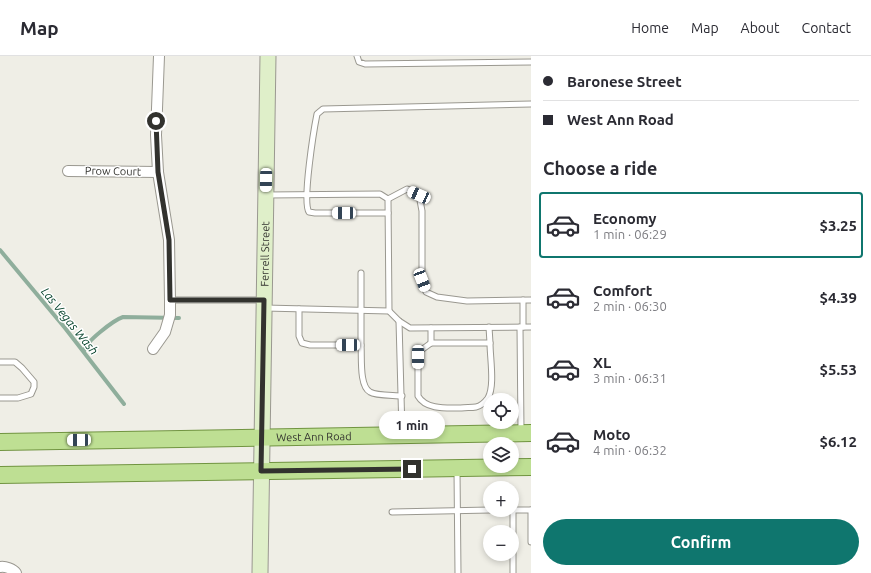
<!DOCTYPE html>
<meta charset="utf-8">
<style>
body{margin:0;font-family:Ubuntu,sans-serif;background:#f7f7f7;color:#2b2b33;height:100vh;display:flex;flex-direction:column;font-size:15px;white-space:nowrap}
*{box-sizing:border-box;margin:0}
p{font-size:13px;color:#7c7c81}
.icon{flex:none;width:22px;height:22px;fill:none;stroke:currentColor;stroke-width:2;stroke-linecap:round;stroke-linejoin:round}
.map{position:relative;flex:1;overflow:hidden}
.drawer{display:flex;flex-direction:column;background:#fff;width:340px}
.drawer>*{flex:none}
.top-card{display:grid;align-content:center;height:88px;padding:0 12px;background:#fff}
.fabs{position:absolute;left:483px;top:337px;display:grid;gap:8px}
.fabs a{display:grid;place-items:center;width:36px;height:36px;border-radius:50%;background:#fff;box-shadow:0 2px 6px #0003;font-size:20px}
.end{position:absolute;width:18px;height:18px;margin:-9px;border:5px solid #32322e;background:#fff;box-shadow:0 0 0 2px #fff}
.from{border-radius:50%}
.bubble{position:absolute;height:28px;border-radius:14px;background:#fff;box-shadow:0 2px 6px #0003;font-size:13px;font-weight:700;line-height:28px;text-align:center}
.car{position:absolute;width:12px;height:24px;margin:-12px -6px;border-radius:5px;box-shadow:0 0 3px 1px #0007;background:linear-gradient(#fff 24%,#345 0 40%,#fff 0 76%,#345 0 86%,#fff 0)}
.top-card b{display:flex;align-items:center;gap:14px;height:38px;font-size:15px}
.top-card b+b{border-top:1px solid #e1e1e2}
.top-card i{width:10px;height:10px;background:#2b2b33}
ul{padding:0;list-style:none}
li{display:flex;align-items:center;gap:12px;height:66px;margin:0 8px 6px;padding:0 4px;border:2px solid transparent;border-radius:4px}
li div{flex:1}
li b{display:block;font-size:15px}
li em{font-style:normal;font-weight:700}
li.active{border-color:#0f766e}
li>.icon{width:36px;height:36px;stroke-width:1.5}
h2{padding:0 12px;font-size:18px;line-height:48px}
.button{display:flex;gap:8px;margin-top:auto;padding:8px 12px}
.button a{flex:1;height:46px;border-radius:24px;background:#0f766e;color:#fff;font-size:16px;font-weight:700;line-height:46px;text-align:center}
header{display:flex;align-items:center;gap:24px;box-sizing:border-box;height:56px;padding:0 20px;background:#fff;border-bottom:1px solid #e1e1e2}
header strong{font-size:19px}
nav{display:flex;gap:22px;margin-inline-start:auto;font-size:14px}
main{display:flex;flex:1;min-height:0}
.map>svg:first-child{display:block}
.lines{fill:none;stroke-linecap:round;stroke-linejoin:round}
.stream{stroke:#8fae9c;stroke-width:4}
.lane-casing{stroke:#9a9890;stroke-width:7}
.street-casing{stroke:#9a9890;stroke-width:12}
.secondary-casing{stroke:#9a9890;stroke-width:17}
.primary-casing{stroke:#719441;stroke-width:18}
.lane{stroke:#fff;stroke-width:5}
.street{stroke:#fff;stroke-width:10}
.secondary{stroke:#dfefc9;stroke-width:15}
.primary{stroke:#bedf93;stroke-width:16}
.route{stroke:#32322e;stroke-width:5}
.labels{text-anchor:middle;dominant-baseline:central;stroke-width:3;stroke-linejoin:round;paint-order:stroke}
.street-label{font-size:11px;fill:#32322e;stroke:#fff}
.water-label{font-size:12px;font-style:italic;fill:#04422a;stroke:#fff}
</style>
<header>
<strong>Map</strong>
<nav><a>Home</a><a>Map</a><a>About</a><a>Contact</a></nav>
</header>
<main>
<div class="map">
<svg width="531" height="517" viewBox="0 0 531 517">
<rect width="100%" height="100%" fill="#efeee6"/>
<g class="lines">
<!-- stream -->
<g class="stream">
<path d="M 0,194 L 65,272 L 124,348"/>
<path d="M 84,295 C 85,286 114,264 123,261 L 179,262"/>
</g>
<defs>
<g id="lane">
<path d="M 357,0 L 359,6 L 365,8 L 531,6"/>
<path d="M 267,139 L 380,138 L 388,143 L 389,255"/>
<path d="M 388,143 L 407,133 L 419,139 L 422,155 L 422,224 L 426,236 L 437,241 L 467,245 L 531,244"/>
<path d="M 388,157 L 315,157 L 309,156 C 302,146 314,73 317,58 L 323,53 L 531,48"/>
<path d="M 361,217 L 361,289"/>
<path d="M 170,244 L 263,244"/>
<path d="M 523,244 L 523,271"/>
<path d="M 265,252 L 389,255 L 399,265 L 410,272 L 531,271"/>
<path d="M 299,253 L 299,280 L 302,287 L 310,289 L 361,289 C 362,301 359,330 370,336 C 376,340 394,339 402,340"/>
<path d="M 399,265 L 402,376"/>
<path d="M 520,271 L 521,374"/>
<path d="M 431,272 L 431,287 L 490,287 L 489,271"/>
<path d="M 431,287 L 420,295 L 418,301 L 418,340 C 426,354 447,352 461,352 C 465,351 471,352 476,351 C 481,350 485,346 488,342 C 495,330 490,302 490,287"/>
<path d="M 0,306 L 15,306 L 22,312 L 34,326 L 34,331 L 31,338 L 18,342 L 0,342"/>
<path d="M 457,414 L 458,517"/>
<path d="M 512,454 L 531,454"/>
<path d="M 531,454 L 531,486"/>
<path d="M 392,456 L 490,454"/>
<path d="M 513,517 L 513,454"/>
</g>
<g id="street">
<path d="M 68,115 L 158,116"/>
<path d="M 153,293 L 165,276 L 170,259 L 170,244 L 169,184 L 158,116 L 156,79 L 159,0"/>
<path d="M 0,511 C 5,510 13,513 16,517"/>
</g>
<g id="secondary">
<path id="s1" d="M 260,517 L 268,0"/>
</g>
<g id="primary">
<path id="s2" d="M 0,386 L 531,377"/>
<path d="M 0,419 L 531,411"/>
</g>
</defs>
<!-- lane casing -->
<use href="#lane" class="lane-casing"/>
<!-- street casing -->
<use href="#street" class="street-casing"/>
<!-- secondary casing -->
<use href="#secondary" class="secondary-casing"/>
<!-- primary casing -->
<use href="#primary" class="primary-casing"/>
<!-- lane -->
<use href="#lane" class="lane"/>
<!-- street -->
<use href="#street" class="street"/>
<!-- secondary -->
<use href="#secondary" class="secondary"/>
<!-- primary -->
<use href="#primary" class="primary"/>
</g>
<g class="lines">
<!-- route -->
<path class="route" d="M 156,65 L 158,116 L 169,184 L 170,244 L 264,244 L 261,415 L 412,413"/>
</g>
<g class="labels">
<!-- street labels -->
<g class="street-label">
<text transform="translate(113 115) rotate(1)">Prow Court</text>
<text stroke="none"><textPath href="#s1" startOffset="319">Ferrell Street</textPath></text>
<text stroke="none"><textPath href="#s2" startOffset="314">West Ann Road</textPath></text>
</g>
<!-- water labels -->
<g class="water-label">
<text transform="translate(70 265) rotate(51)">Las Vegas Wash</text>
</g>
</g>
</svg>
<div class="fabs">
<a><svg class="icon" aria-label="locate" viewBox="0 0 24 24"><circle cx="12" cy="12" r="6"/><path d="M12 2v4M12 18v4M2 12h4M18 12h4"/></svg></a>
<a><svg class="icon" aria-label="layers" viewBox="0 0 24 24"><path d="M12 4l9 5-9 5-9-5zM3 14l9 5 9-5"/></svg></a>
<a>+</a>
<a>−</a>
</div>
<i class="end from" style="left:156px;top:65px"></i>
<i class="end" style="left:412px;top:413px"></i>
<div class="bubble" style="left:379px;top:355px;width:66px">1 min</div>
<i class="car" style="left:266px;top:124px;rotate:181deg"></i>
<i class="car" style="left:419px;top:139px;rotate:294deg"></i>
<i class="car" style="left:344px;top:157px;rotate:270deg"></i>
<i class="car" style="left:422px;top:224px;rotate:159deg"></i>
<i class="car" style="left:348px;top:289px;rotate:270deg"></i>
<i class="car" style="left:418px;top:301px;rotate:180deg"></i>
<i class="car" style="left:79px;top:384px;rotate:269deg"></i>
</div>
<section class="drawer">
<div class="top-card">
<b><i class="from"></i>Baronese Street</b>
<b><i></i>West Ann Road</b>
</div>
<h2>Choose a ride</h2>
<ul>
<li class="active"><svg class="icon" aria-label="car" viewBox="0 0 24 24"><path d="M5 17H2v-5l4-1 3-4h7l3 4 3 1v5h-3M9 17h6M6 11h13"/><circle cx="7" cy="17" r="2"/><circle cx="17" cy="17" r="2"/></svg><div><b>Economy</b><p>1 min · 06:29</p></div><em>$3.25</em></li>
<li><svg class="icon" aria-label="car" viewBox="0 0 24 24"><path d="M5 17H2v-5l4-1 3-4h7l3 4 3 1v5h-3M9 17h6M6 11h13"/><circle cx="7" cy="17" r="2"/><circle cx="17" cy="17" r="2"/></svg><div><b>Comfort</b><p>2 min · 06:30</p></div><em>$4.39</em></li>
<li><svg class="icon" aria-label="car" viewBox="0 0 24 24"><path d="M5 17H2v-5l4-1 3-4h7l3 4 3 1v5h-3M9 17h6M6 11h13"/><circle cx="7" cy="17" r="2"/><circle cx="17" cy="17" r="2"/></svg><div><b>XL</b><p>3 min · 06:31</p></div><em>$5.53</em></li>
<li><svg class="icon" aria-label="car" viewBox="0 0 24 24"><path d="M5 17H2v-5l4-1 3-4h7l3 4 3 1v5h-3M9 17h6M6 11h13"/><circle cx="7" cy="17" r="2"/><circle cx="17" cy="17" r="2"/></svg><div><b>Moto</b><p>4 min · 06:32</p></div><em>$6.12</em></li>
</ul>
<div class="button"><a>Confirm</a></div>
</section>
</main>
